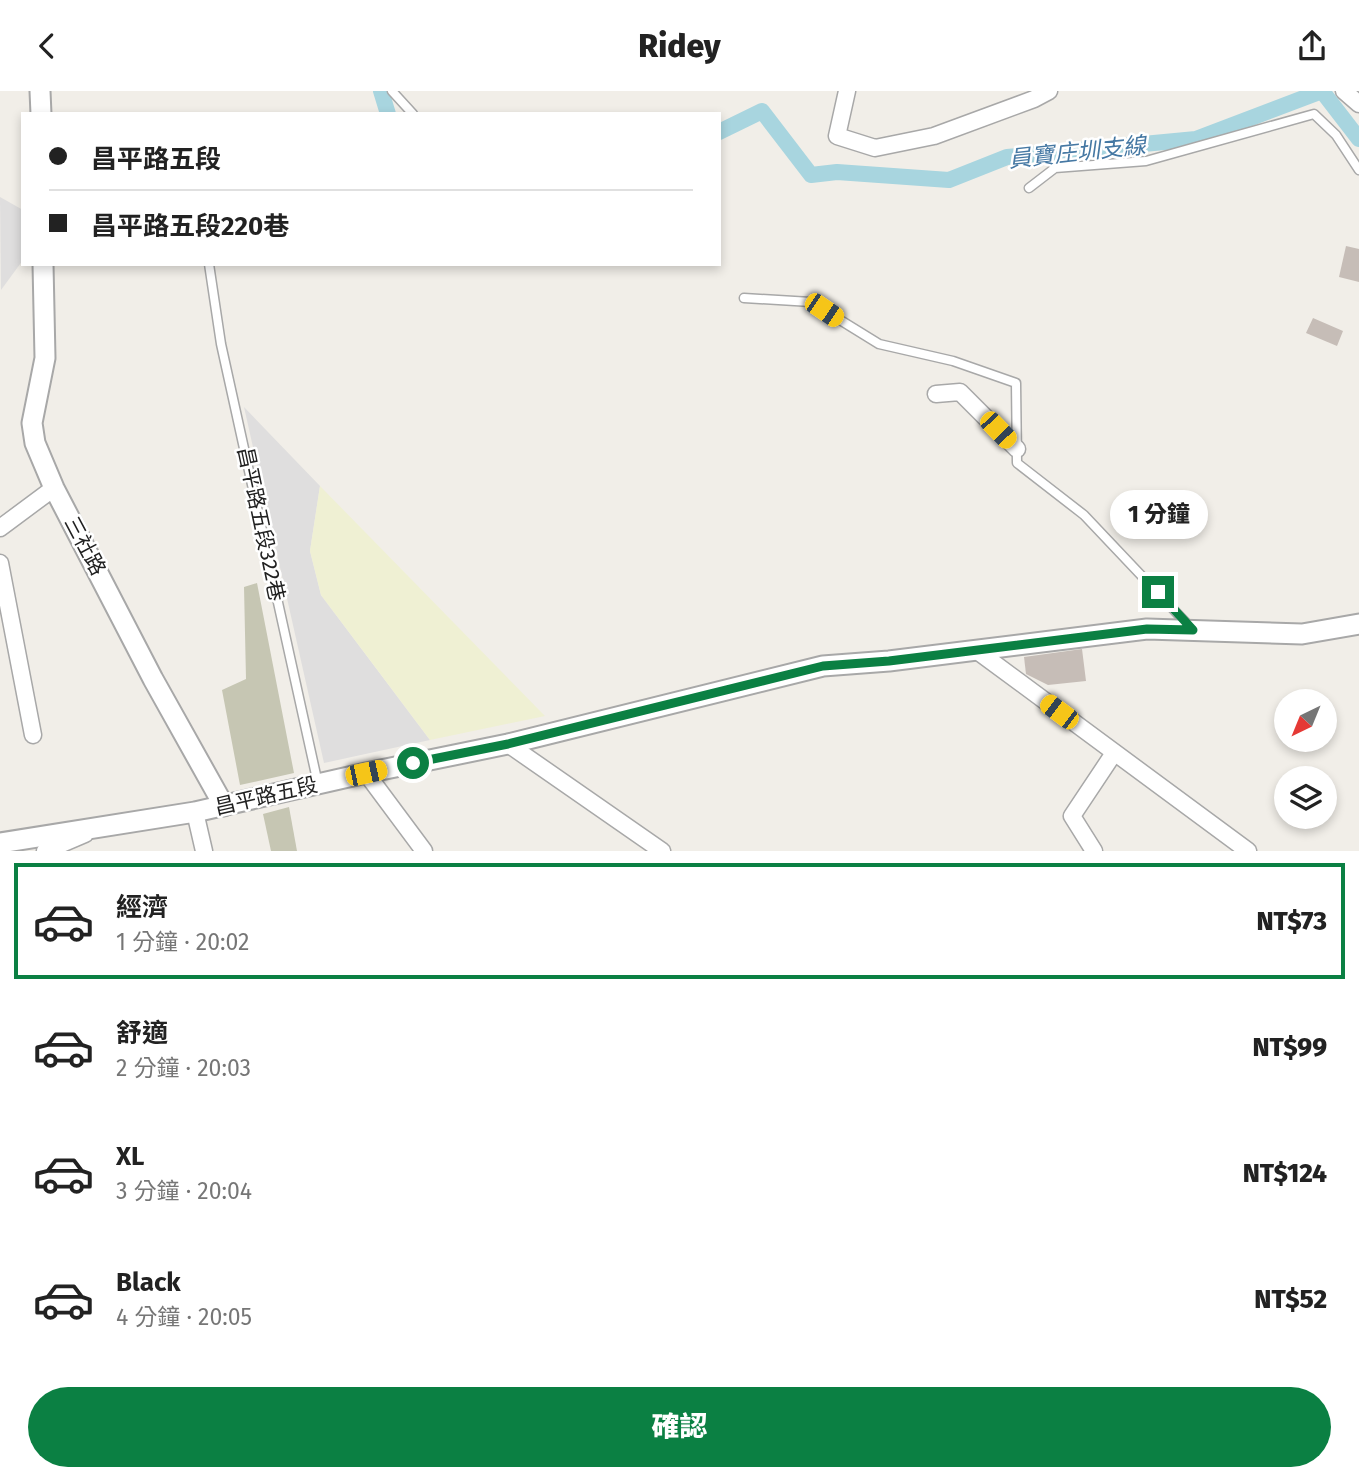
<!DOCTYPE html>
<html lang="zh-TW">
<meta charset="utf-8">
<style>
body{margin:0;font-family:"Fira Sans","Noto Sans TC",sans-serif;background:#f6f6f6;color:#222;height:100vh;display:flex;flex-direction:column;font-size:26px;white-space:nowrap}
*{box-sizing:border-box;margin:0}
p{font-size:23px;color:#767676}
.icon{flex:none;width:38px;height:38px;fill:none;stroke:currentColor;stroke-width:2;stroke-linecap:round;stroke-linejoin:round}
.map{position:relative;height:760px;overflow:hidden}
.details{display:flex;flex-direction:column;background:#fff;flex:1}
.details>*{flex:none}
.hud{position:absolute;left:21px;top:21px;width:700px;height:154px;border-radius:0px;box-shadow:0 4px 10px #0003;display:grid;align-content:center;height:154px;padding:0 28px;background:#fff}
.needle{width:46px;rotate:223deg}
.controls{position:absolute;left:1274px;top:598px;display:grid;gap:14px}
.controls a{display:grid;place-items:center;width:63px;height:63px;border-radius:50%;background:#fff;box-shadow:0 4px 10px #0003;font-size:35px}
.end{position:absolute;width:32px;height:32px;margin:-16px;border:9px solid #0b8043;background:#fff;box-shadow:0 0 0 4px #fff}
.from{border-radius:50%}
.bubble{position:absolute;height:49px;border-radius:24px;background:#fff;box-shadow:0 4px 10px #0003;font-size:23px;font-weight:800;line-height:49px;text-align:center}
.car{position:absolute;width:21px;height:42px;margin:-21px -10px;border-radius:9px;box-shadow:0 0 5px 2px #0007;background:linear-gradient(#f5c518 24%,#345 0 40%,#f5c518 0 76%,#345 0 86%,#f5c518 0)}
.hud b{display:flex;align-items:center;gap:24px;height:66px;font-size:26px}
.hud b+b{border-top:2px solid #e0e0e0}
.hud i{width:18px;height:18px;background:#222}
ul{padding:12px 0 0;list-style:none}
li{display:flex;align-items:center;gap:21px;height:116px;margin:0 14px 10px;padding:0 14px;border:4px solid transparent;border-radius:0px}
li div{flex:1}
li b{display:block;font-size:26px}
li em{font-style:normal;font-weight:800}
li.on{border-color:#0b8043}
li>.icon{width:63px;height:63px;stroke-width:1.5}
.action{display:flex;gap:14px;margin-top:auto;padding:14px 28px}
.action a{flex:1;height:80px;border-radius:42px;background:#0b8043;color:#fff;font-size:28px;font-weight:800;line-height:80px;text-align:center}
header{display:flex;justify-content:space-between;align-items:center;height:91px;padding:0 28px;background:#fff;font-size:32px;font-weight:800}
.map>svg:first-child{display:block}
.residential{fill:#dfdede}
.construction{fill:#c6c6b3}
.farmland{fill:#eff0d3}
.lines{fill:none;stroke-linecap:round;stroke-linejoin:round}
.canal{stroke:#a8d5df;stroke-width:16}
.building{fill:#c6bdb7}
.service-casing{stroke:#a8a8a8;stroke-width:11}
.minor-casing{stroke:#a8a8a8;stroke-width:19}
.tertiary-casing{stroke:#a8a8a8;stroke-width:23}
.service{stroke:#fff;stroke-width:8}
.minor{stroke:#fff;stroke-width:16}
.tertiary{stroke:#fff;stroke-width:19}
.route{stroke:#0b8043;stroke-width:9}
.labels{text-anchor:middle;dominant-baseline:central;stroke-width:5;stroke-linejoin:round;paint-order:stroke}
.street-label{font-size:21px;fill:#212121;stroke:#fff}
.water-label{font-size:23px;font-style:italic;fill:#4578a3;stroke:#fff}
</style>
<header><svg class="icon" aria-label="back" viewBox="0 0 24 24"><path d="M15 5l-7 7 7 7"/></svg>Ridey<svg class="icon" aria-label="share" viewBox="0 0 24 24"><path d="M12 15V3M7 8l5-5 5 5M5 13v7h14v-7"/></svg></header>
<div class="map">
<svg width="1359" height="760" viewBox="0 0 1359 760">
<rect width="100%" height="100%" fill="#f1eee8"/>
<!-- residential -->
<g class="residential">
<path d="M 0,106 L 23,119 L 23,169 L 1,199 Z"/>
<path d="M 244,316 L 320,395 L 310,460 L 321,504 L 430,649 L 324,672 Z"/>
</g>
<!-- construction -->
<g class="construction">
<path d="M 257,492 L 294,682 L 240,694 L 222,599 L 246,588 L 244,496 Z"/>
<path d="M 289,716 L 297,760 L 271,760 L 263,723 Z"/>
</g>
<!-- farmland -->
<path class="farmland" d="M 320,395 L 545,625 L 430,649 L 321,504 L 310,460 Z"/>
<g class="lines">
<!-- canal -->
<g class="canal">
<path d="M 381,0 L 388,23"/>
<path d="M 719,41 L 762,20 L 811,84 L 837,81 L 949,89 L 1007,66 L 1196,48 L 1322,0 L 1359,48"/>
</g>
</g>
<!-- building -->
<g class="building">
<path d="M 1346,155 L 1359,158 L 1359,191 L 1339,186 Z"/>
<path d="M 1313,227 L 1343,240 L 1337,255 L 1306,242 Z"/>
<path d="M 1082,558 L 1086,590 L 1048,594 L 1026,583 L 1024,566 Z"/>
</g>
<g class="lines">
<defs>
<g id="service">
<path d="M 392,0 L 413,23"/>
<path d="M 1029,97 L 1055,77 L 1146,70 L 1314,23 L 1336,44 L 1359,79"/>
<path d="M 209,173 L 221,253 L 318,693"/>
<path d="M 744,207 L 811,211 L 879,253 L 953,270 L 1016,292 L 1017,372 L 1084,424 L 1191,537"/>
</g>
<g id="minor">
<path d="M 847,0 L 837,45 L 875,57 L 934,45 L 1034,8 L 1049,0"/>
<path d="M 1344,0 L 1359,13"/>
<path d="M 936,303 L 960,301 L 1017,358"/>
<path d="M 0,437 L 54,397"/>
<path d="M 0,472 L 33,644"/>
<path d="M 976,559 L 1248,760"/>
<path d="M 508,653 L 662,760"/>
<path d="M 366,682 L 424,760"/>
<path d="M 195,721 L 204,760"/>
<path d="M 45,760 L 85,743"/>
<path d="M 1094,760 L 1072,725 L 1114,662"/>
</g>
<g id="tertiary">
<path d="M 40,0 L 41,23"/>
<path d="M 43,173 L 45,267 L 32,332 L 35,352 L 54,397 L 153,588 L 224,715"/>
<path d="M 0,752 L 195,721 L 366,682 L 508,653 L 823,575 L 889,570 L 1147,538 L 1302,543 L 1359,533"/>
</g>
</defs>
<!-- service casing -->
<use href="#service" class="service-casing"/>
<!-- minor casing -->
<use href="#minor" class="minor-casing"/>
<!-- tertiary casing -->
<use href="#tertiary" class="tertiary-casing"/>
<!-- service -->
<use href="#service" class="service"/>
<!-- minor -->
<use href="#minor" class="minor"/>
<!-- tertiary -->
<use href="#tertiary" class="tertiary"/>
</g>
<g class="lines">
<!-- route -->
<path class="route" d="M 413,672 L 508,653 L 823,575 L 889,570 L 1147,538 L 1193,539 L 1158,501"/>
</g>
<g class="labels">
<!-- street labels -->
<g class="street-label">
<text transform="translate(261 433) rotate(78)">昌平路五段322巷</text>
<text transform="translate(85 455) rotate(62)">三社路</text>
<text transform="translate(266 705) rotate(-13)">昌平路五段</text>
</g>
<!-- water labels -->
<g class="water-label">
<text transform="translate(1077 61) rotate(-6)">員寶庄圳支線</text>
</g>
</g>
</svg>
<div class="controls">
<a><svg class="needle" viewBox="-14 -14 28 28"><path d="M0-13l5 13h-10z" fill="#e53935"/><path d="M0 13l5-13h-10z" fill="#767676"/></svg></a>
<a><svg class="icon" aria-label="layers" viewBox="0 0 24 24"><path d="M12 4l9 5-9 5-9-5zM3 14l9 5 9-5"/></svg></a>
</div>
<i class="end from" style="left:413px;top:672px"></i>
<i class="end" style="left:1158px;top:501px"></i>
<div class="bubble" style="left:1110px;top:399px;width:98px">1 分鐘</div>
<i class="car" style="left:824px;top:219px;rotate:124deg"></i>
<i class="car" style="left:998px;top:339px;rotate:136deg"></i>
<i class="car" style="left:1059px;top:621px;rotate:307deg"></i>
<i class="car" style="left:366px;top:682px;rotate:78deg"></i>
<div class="hud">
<b><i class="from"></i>昌平路五段</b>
<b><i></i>昌平路五段220巷</b>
</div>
</div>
<section class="details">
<ul>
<li class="on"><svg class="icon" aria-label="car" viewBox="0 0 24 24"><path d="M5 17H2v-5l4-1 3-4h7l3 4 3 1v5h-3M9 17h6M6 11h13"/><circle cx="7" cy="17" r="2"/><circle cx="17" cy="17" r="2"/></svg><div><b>經濟</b><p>1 分鐘 · 20:02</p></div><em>NT$73</em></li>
<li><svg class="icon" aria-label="car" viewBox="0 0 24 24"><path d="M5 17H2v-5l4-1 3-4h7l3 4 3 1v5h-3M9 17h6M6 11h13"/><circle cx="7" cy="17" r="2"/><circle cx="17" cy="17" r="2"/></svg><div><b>舒適</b><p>2 分鐘 · 20:03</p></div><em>NT$99</em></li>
<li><svg class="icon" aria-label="car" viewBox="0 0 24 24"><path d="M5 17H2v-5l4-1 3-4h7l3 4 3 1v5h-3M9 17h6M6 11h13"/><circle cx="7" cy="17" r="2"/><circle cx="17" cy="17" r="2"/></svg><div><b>XL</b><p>3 分鐘 · 20:04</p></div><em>NT$124</em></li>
<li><svg class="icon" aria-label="car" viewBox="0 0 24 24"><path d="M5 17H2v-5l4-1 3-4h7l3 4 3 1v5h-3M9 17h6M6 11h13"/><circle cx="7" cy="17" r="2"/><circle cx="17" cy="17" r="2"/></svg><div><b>Black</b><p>4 分鐘 · 20:05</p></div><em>NT$52</em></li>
</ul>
<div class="action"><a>確認</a></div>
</section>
